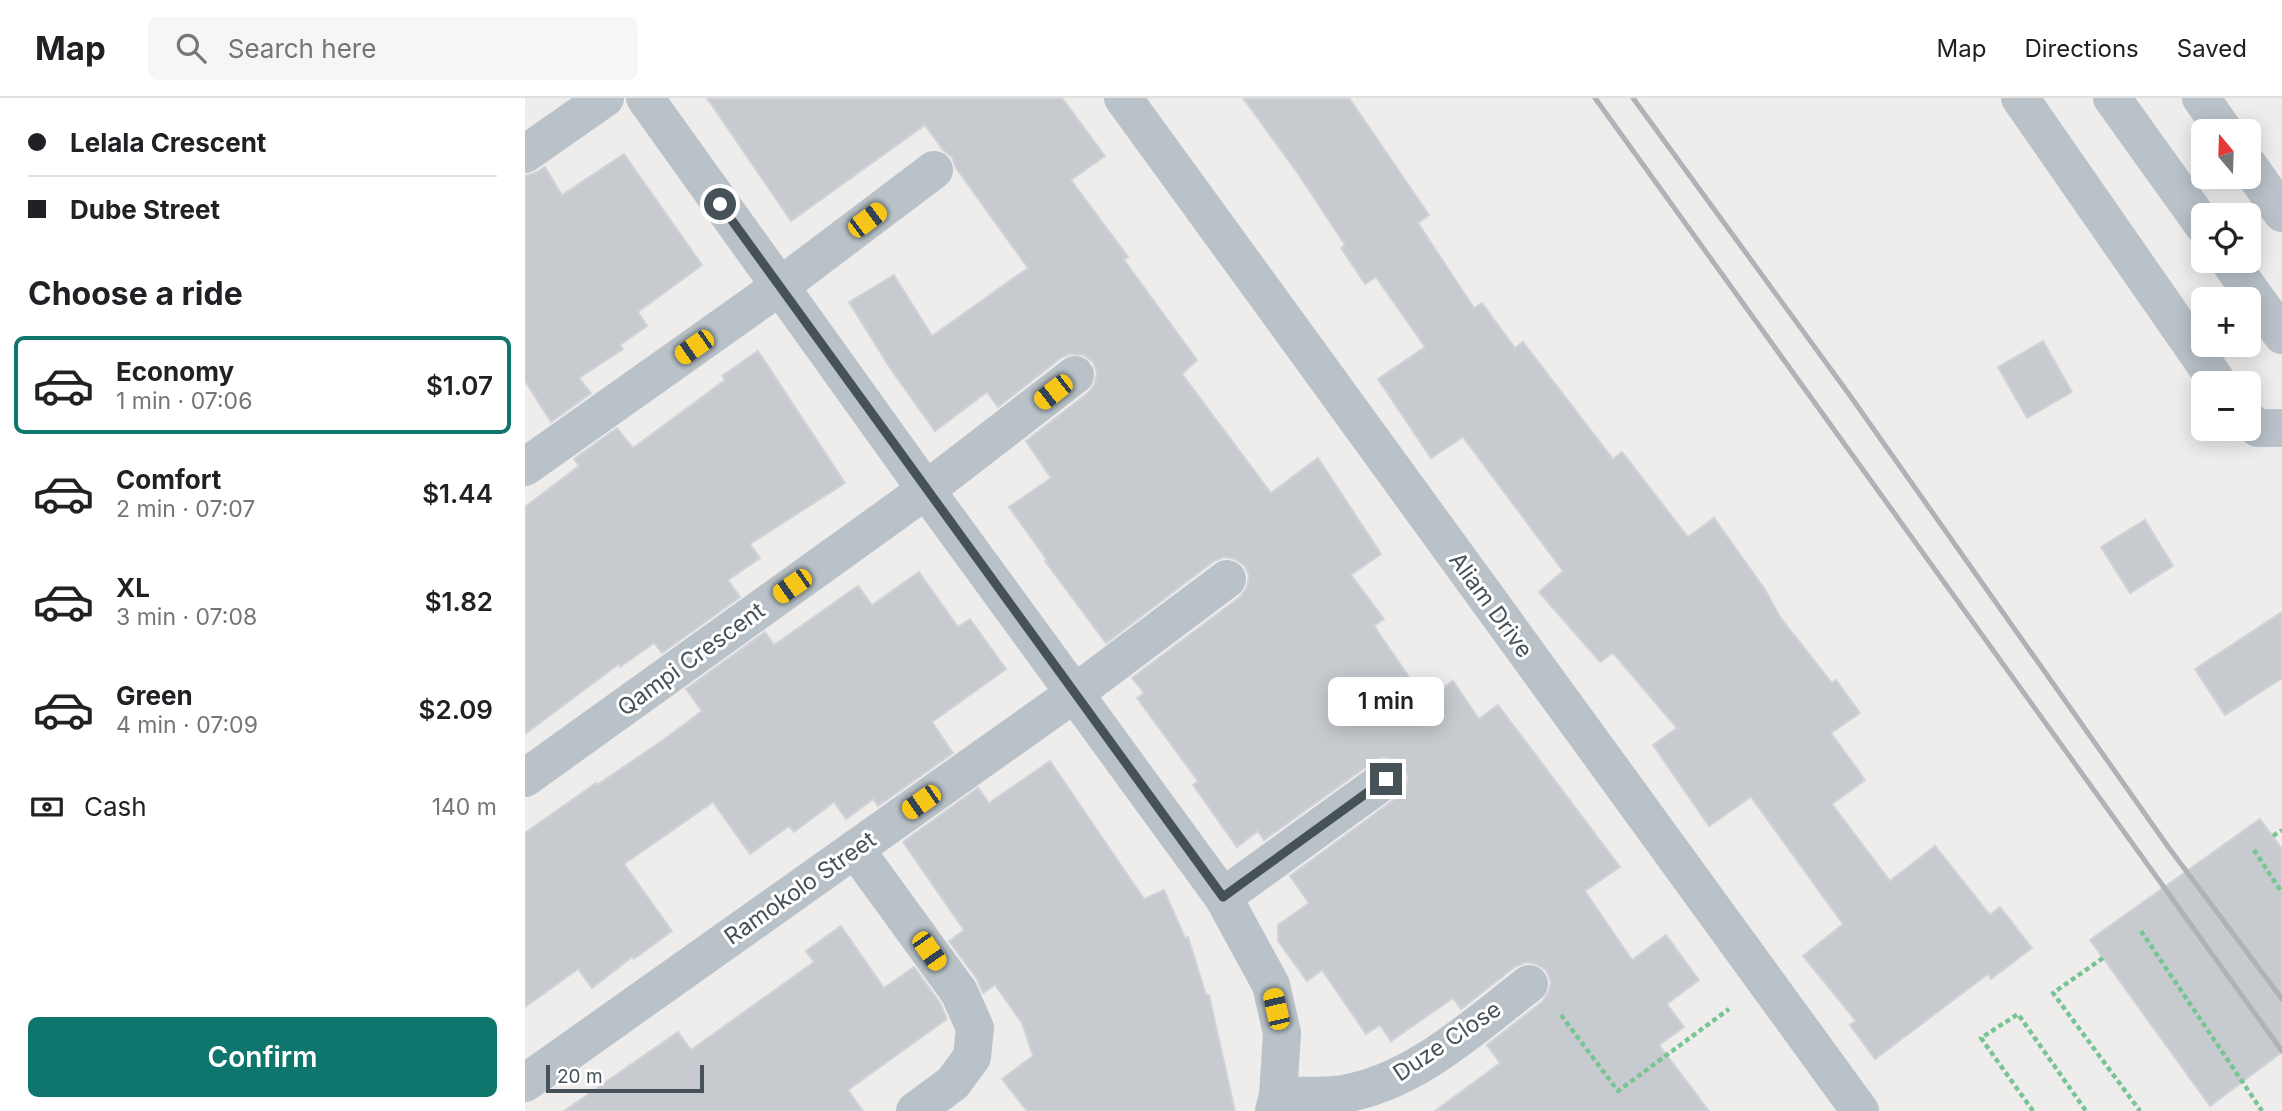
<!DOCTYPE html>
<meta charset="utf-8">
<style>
body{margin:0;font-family:Inter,sans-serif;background:#f6f6f6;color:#202124;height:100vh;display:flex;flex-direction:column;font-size:26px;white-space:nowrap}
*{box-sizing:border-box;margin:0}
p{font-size:23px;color:#757577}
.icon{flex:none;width:38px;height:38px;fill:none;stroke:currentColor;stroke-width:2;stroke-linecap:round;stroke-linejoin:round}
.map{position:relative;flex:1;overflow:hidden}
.details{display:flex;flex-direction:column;background:#fff;width:525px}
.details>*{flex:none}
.guide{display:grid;align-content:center;height:154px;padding:0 28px;background:#fff}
.needle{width:46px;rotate:341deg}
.tools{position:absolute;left:1666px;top:21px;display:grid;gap:14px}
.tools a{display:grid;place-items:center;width:70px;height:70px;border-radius:10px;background:#fff;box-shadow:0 4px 18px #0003;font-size:35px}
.scale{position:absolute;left:21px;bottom:18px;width:158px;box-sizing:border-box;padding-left:7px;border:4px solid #465258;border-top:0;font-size:19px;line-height:24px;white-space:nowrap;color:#465258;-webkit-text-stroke:5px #fff;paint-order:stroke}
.end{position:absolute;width:32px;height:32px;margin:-16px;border:9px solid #465258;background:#fff;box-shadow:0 0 0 4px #fff}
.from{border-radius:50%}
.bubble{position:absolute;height:49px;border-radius:10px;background:#fff;box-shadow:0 4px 18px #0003;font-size:23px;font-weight:600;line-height:49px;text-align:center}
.car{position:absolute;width:21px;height:42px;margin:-21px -10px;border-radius:9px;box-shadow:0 0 5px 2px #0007;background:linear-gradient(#f5c518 24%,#345 0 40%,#f5c518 0 76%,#345 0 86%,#f5c518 0)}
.guide b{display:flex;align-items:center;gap:24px;height:66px;font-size:26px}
.guide b+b{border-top:2px solid #e0e0e0}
.guide i{width:18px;height:18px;background:#202124}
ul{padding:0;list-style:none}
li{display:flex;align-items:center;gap:21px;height:98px;margin:0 14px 10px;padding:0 14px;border:4px solid transparent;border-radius:10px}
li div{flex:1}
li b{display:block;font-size:26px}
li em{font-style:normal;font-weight:600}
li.selected{border-color:#0f766e}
li>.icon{width:63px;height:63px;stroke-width:1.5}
h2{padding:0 28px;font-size:32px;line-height:84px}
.pay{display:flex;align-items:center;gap:18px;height:77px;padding:0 28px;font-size:26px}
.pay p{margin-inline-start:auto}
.cta{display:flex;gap:14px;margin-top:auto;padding:14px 28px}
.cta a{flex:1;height:80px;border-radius:10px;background:#0f766e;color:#fff;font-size:28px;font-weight:600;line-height:80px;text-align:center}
header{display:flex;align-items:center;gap:42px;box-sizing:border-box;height:98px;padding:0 35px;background:#fff;border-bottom:2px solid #e0e0e0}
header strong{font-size:33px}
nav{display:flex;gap:38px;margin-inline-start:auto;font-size:24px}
.search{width:490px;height:63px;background:#f6f6f6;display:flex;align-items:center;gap:18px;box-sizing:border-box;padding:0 24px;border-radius:10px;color:#757577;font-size:26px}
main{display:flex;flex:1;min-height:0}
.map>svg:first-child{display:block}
.building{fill:#c7cacf;stroke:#d0d3d7;stroke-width:2}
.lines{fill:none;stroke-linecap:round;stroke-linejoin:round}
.path{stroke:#78c594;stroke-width:4.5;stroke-dasharray:5 3.5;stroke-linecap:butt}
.minor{stroke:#b8c2c8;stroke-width:38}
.rail{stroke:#afb2b6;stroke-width:5}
.route{stroke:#465258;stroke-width:9}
.labels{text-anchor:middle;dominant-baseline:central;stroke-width:6;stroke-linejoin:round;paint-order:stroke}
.street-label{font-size:23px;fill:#465258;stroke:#fff}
</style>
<header>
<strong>Map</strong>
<div class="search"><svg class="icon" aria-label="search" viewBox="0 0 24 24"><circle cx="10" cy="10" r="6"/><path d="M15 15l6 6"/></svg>Search here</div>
<nav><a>Map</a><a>Directions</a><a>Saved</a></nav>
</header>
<main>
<section class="details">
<div class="guide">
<b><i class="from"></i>Lelala Crescent</b>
<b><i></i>Dube Street</b>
</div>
<h2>Choose a ride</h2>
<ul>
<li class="selected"><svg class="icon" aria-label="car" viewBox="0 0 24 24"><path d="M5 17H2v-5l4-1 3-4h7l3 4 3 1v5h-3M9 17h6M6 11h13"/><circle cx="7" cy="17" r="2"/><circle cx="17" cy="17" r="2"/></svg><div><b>Economy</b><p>1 min · 07:06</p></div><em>$1.07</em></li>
<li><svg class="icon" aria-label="car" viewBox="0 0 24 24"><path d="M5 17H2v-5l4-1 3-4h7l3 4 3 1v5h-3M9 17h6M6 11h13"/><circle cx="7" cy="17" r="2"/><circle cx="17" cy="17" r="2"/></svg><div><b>Comfort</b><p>2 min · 07:07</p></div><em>$1.44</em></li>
<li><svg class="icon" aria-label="car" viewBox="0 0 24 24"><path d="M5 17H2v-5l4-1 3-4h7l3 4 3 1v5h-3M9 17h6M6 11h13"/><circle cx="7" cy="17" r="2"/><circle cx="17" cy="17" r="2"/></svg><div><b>XL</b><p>3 min · 07:08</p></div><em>$1.82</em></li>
<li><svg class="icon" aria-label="car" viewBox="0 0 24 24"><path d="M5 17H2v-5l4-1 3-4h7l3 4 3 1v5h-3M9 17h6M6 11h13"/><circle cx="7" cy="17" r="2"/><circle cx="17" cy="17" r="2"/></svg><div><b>Green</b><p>4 min · 07:09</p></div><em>$2.09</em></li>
</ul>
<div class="pay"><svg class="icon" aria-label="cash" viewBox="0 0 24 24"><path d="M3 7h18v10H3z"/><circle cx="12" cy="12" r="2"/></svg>Cash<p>140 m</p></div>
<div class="cta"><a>Confirm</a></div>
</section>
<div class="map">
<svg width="1757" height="1013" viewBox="0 0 1757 1013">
<rect width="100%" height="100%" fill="#efecec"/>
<!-- building -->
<g class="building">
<path d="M 182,0 L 537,0 L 580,58 L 546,82 L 603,159 L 599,162 L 672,262 L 657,276 L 746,395 L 793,360 L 856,456 L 826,477 L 859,521 L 849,528 L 900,602 L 928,583 L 954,621 L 973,607 L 1095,769 L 1060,793 L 1107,862 L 1141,837 L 1174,882 L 1142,906 L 1159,929 L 1134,947 L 1184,1013 L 910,1013 L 975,965 L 962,947 L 1018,903 L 1024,893 L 1026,884 L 1021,872 L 1011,866 L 1002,864 L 991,868 L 936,911 L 928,900 L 866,943 L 855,927 L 841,936 L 797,872 L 782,883 L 753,843 L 753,827 L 784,805 L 765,778 L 874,698 L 881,691 L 883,679 L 878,668 L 869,661 L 858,659 L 849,663 L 739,742 L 733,733 L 712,749 L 668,687 L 673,683 L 612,600 L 619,595 L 607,580 L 715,499 L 722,489 L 724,478 L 720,468 L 710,461 L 699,459 L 689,463 L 581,545 L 520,463 L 522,462 L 484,409 L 526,380 L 501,343 L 564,294 L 570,285 L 572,275 L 568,264 L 558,257 L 546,256 L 537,259 L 473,309 L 462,294 L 410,333 L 365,270 L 324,204 L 369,177 L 407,238 L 503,170 L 431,70 L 427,59 L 418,52 L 400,27 L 266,123 Z"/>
<path d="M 718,0 L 824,0 L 904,117 L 893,125 L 949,210 L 957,205 L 990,250 L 998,244 L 1088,361 L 1097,354 L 1163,439 L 1189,420 L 1241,493 L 1255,519 L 1307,585 L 1311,582 L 1335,615 L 1306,635 L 1340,682 L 1307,706 L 1365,783 L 1410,748 L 1465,817 L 1475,809 L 1507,850 L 1466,881 L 1463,876 L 1350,961 L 1325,927 L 1331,923 L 1278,858 L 1318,826 L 1226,699 L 1184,728 L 1128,647 L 1152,630 L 1088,555 L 1075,564 L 1014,494 L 1038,473 L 938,339 L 906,360 L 853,281 L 900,249 L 851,179 L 840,186 L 816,150 L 820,147 L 774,77 Z"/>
<path d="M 99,56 L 177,167 L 113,214 L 122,228 L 95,247 L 98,251 L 54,280 L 66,295 L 26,324 L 0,283 L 0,78 L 12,74 L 20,69 L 37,97 Z"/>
<path d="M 1518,243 L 1547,294 L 1502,320 L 1473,269 Z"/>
<path d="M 233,253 L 320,385 L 225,446 L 235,460 L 203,482 L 215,499 L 137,555 L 129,545 L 95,569 L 94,566 L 0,636 L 0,409 L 54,368 L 49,361 L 92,330 L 108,350 L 200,282 L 197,278 Z"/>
<path d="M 1620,422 L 1648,468 L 1605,495 L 1576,449 Z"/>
<path d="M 394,474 L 433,529 L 445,521 L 481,571 L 407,624 L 428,655 L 353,708 L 348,701 L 321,721 L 309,704 L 269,734 L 264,728 L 225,756 L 188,704 L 99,766 L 147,833 L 109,861 L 107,859 L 67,890 L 53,871 L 0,909 L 0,735 L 71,685 L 72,687 L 141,640 L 177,613 L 161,591 L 240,534 L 249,547 L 333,488 L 347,507 Z"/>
<path d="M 1757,514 L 1757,580 L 1700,617 L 1670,571 Z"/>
<path d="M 525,663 L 619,801 L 639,792 L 660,840 L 663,839 L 681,897 L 684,897 L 710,1013 L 502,1013 L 477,981 L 508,958 L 497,925 L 470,887 L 458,895 L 452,881 L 424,843 L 439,832 L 378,744 L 453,690 L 464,705 Z"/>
<path d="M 1735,721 L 1757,751 L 1757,954 L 1685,1008 L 1565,842 Z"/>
<path d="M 316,828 L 359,890 L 389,869 L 415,905 L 422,921 L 323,992 L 338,1013 L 39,1013 L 153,934 L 166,952 L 289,864 L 281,853 Z"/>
</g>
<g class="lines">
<!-- path -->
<g class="path">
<path d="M 1748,738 L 1757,732"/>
<path d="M 1729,752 L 1757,795"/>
<path d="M 1616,833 L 1737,1013"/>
<path d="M 1578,860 L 1528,895 L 1615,1013"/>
<path d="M 1036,917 L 1093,993 L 1204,911"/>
<path d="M 1508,1013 L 1456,940 L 1493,916 L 1561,1013"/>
</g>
<!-- minor -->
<g class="minor">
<path d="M 120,0 L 401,392 L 698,799 L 746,887 L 757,935 L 753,998 L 749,1013"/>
<path d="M 598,0 L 1335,1013"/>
<path d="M 1495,0 L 1693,285"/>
<path d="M 1587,0 L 1678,127"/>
<path d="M 1676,0 L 1699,33"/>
<path d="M 0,56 L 80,0"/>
<path d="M 1724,68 L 1757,115"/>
<path d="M 1704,163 L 1757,237"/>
<path d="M 1724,323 L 1733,330 L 1757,330"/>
<path d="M 0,369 L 254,189 L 409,72"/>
<path d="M 0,680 L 401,392 L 550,277"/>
<path d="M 330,751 L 434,894 L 450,930 L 447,959 L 428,985 L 390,1013"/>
<path d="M 698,799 L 861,681"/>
<path d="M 0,985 L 550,595 L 702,481"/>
<path d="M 753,998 C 774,997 797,999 818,996 C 890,984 948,929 1004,886"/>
</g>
<!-- rail -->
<g class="rail">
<path d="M 1070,0 L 1757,953"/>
<path d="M 1108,0 L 1326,299 L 1644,750 L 1757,901"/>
</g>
</g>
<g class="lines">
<!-- route -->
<path class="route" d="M 195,106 L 698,799 L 861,681"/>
</g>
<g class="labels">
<!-- street labels -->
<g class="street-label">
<text transform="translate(966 507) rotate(54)">Aliam Drive</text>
<text transform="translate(166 561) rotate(-36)">Qampi Crescent</text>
<text transform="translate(275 790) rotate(-35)">Ramokolo Street</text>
<text transform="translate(922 943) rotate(-34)">Duze Close</text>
</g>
</g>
</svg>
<div class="tools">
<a><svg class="needle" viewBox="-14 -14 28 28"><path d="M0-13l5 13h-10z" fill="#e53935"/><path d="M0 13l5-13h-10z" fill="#757577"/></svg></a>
<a><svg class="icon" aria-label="locate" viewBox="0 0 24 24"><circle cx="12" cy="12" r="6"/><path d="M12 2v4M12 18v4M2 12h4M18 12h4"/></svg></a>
<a>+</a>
<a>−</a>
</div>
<div class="scale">20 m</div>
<i class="end from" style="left:195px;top:106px"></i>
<i class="end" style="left:861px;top:681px"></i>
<div class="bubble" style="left:803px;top:579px;width:116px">1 min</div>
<i class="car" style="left:342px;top:122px;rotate:53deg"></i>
<i class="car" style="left:169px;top:249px;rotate:235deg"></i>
<i class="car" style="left:528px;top:294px;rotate:232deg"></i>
<i class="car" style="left:267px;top:488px;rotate:235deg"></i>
<i class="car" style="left:396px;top:704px;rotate:235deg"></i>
<i class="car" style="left:404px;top:853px;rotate:145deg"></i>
<i class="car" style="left:751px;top:911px;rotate:347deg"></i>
</div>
</main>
